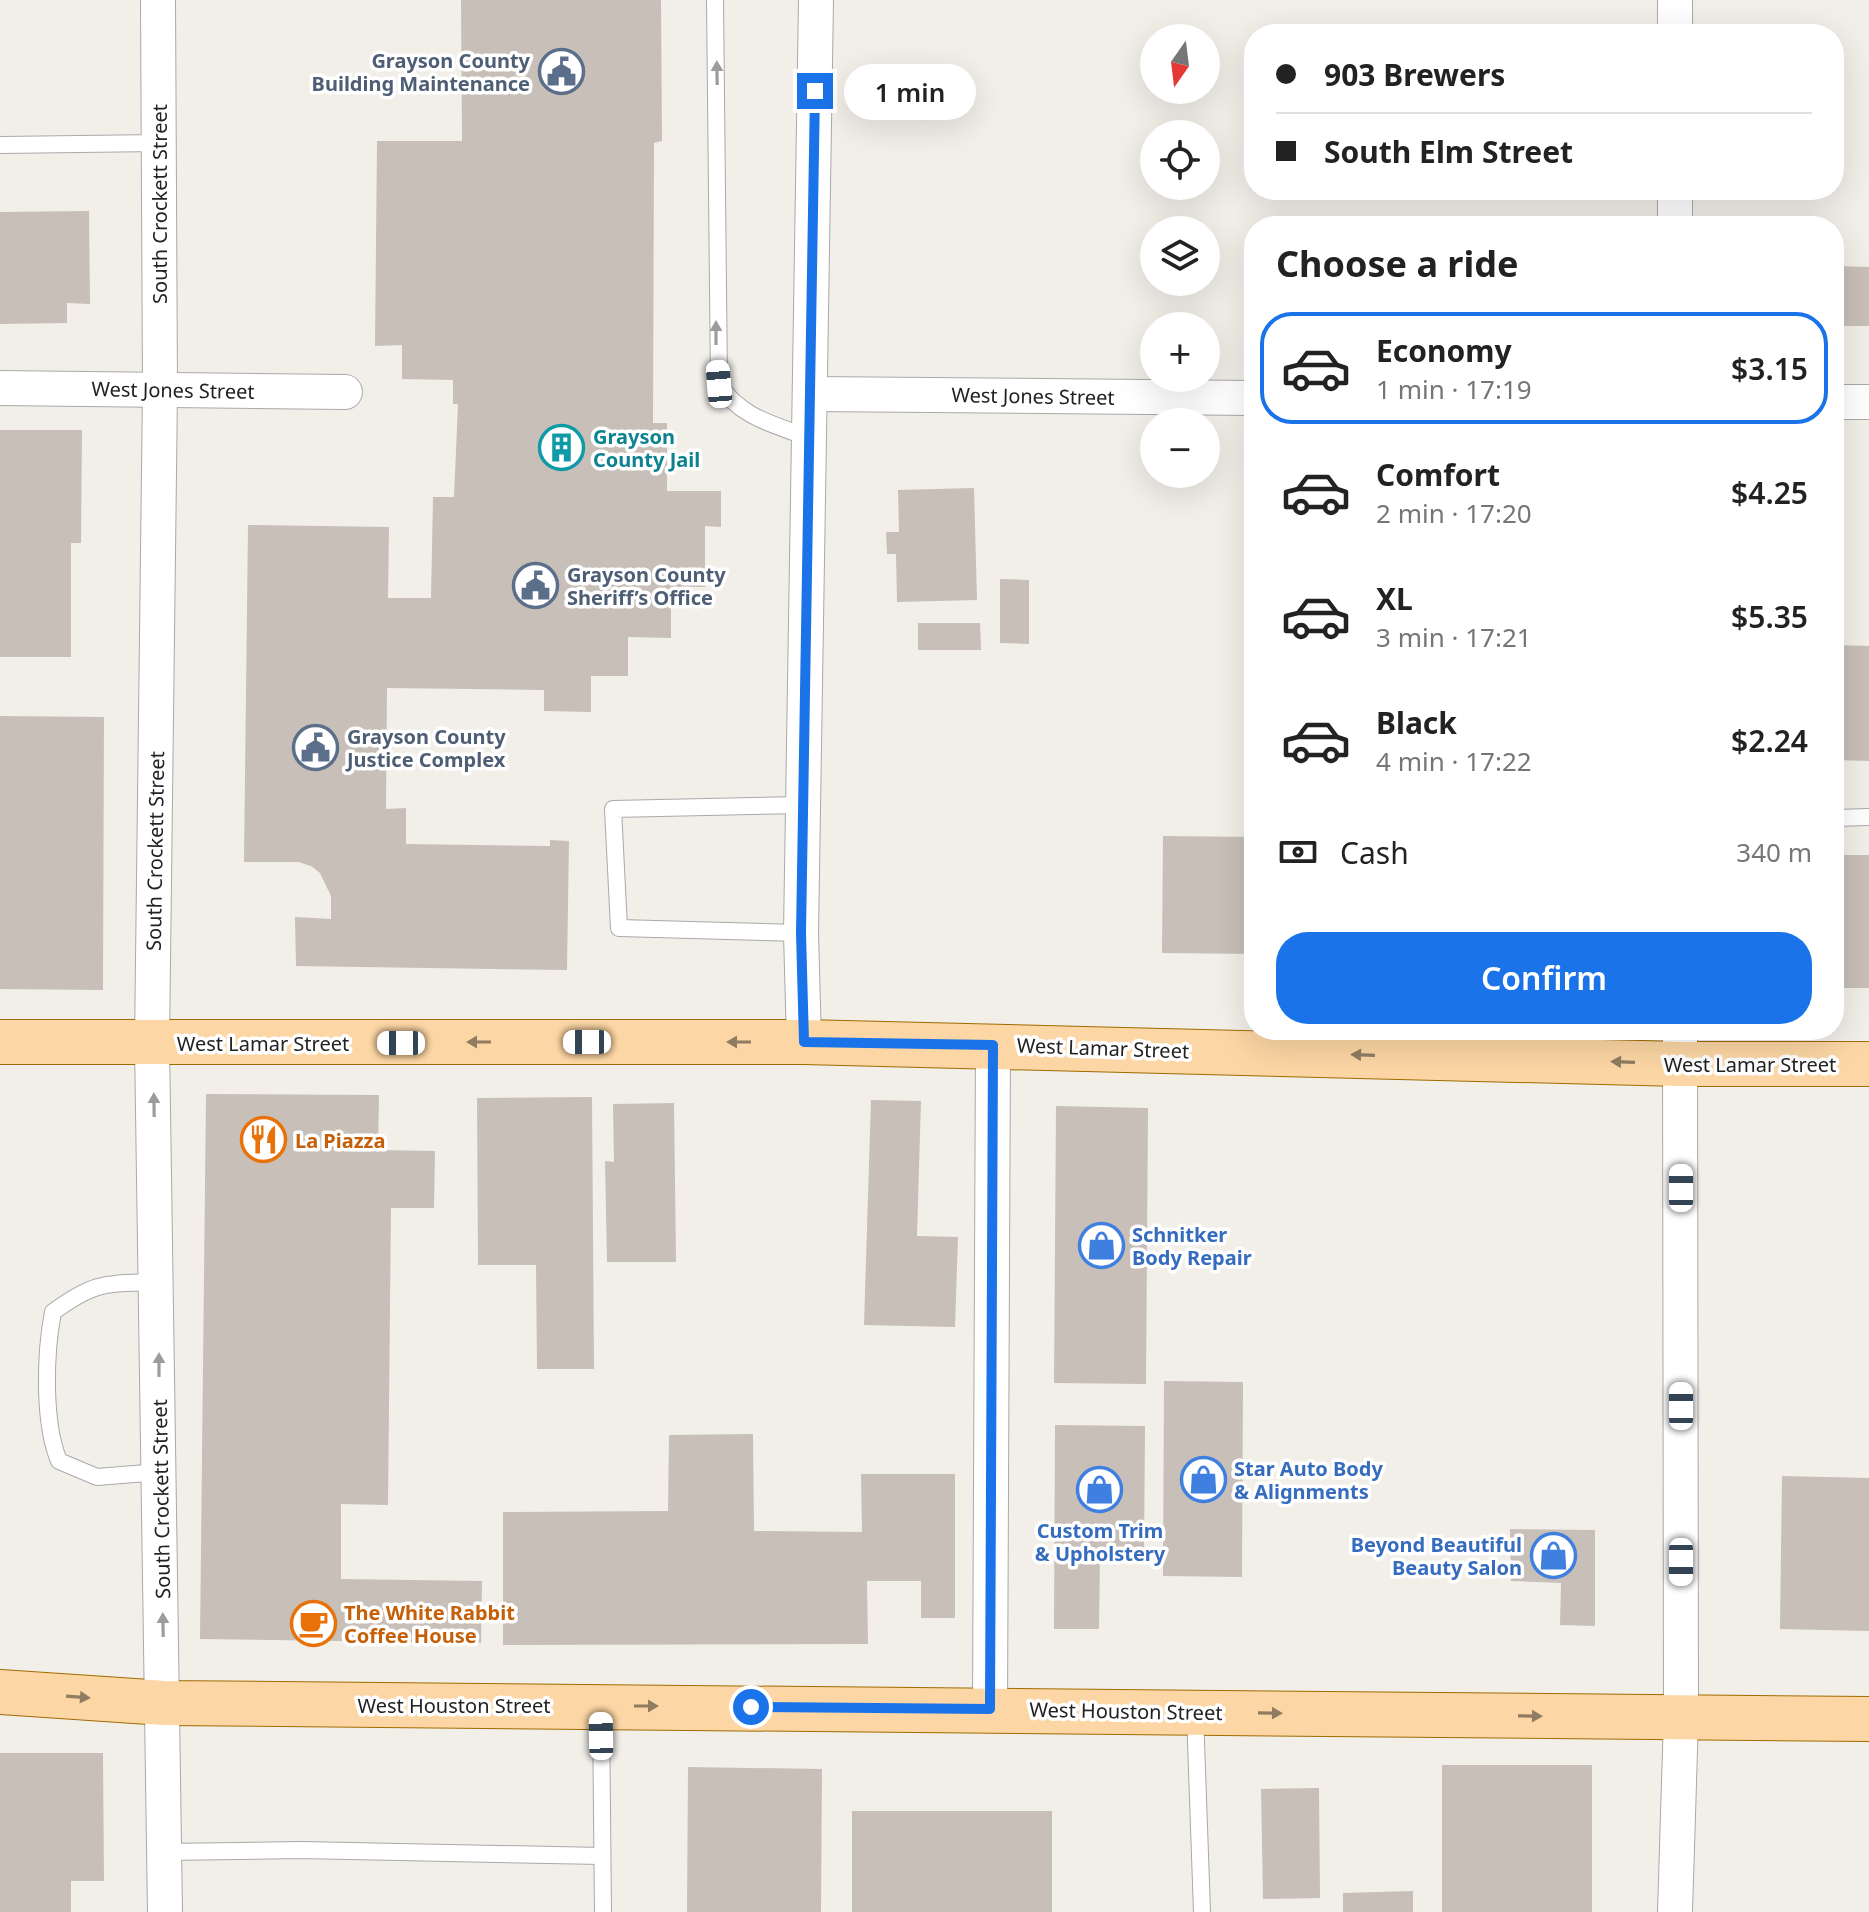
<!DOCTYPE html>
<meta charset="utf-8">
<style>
body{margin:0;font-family:"Noto Sans",sans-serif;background:#f2f2f2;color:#222;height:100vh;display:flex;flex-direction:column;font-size:30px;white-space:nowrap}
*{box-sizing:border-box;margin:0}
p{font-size:26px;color:#767676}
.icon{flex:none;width:44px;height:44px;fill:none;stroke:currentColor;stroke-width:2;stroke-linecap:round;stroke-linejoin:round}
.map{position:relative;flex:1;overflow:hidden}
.panel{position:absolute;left:1244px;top:216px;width:600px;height:824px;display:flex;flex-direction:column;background:#fff;border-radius:32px;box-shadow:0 8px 32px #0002}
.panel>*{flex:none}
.guide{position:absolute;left:1244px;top:24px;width:600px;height:176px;border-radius:32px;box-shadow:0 8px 32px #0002;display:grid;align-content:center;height:176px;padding:0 32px;background:#fff}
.needle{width:52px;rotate:194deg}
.controls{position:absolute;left:1140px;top:24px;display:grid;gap:16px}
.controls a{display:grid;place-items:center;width:80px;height:80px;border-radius:50%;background:#fff;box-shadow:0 8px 32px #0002;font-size:40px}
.end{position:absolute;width:36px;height:36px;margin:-18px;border:10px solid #1a73e8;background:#fff;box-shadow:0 0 0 4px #fff}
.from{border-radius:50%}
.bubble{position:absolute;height:56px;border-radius:28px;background:#fff;box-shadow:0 8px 32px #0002;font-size:26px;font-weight:600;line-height:56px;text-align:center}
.car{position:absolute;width:24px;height:48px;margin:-24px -12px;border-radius:10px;box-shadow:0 0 6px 2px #0007;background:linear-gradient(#fff 24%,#345 0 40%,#fff 0 76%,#345 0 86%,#fff 0)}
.guide b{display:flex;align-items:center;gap:28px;height:76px;font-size:30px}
.guide b+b{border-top:2px solid #e0e0e0}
.guide i{width:20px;height:20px;background:#222}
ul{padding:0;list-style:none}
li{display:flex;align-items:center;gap:24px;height:112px;margin:0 16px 12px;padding:0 16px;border:4px solid transparent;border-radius:32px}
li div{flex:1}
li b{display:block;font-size:30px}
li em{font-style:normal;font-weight:600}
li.on{border-color:#1a73e8}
li>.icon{width:72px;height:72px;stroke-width:1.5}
h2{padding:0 32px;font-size:36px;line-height:96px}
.pay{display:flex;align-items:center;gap:20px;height:88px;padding:0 32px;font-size:30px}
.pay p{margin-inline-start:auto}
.cta{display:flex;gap:16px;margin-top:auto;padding:16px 32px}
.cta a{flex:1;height:92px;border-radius:32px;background:#1a73e8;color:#fff;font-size:32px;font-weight:600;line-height:92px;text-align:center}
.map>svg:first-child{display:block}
.building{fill:#c7bfb8}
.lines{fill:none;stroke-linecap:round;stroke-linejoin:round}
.lane-casing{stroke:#a9a9a9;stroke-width:18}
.street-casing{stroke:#a9a9a9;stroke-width:36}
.primary-casing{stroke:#a06b00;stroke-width:46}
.lane{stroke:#fff;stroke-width:16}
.street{stroke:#fff;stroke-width:34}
.primary{stroke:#fcd6a4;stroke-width:44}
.oneway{fill:#9c9c9c}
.oneway2{fill:#8f7c63}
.route{stroke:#1a73e8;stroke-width:10}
.labels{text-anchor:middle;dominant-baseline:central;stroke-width:7;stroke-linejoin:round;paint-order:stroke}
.service-label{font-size:20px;font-weight:bold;fill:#4e5e75;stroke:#fff;text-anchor:start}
.street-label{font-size:20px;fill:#222;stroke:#fff}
.culture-label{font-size:20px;font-weight:bold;fill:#0d838f;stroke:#fff;text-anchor:start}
.food-label{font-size:20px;font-weight:bold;fill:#c56008;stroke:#fff;text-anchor:start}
.shop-label{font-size:20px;font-weight:bold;fill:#366cbe;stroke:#fff;text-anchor:start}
</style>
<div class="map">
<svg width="1869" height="1912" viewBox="0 0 1869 1912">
<rect width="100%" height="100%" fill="#f2efe9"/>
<!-- building -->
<g class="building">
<path d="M 461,0 L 661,0 L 662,141 L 654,143 L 653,423 L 667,423 L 667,491 L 721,491 L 721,527 L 705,526 L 705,587 L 671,587 L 671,638 L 628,637 L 628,676 L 591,676 L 591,712 L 544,711 L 544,690 L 387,688 L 386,809 L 406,808 L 406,844 L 550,846 L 550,840 L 569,841 L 567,970 L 296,966 L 295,917 L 331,919 L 331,896 L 320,873 L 311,866 L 298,862 L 244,862 L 248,525 L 389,527 L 388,598 L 431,598 L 433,497 L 454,497 L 458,404 L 453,404 L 453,380 L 402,379 L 402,345 L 375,346 L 377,141 L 462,141 Z"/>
<path d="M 89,211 L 90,304 L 67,303 L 67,323 L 0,324 L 0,212 Z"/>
<path d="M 1834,266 L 1869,267 L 1869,326 L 1834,326 Z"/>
<path d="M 0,430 L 82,430 L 81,543 L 71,543 L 71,657 L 0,657 Z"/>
<path d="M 974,488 L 977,600 L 897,602 L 896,554 L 887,554 L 886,532 L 899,532 L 898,490 Z"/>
<path d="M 1000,579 L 1029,580 L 1029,644 L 1000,643 Z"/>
<path d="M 918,623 L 980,623 L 981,650 L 918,650 Z"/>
<path d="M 1834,645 L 1869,646 L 1869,761 L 1834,760 Z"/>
<path d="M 0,716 L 104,717 L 103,990 L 0,989 Z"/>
<path d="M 1163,836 L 1254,837 L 1254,954 L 1162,953 Z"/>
<rect x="1834" y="855" width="35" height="133"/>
<path d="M 206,1094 L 379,1095 L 378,1150 L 435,1151 L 434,1208 L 391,1208 L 388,1505 L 341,1504 L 341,1579 L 482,1581 L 481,1643 L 200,1639 Z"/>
<path d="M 592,1097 L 594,1369 L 537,1369 L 536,1265 L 478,1265 L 477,1098 Z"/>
<path d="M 871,1100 L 921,1101 L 917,1236 L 958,1237 L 955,1327 L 864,1325 Z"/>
<path d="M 674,1103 L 676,1262 L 607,1262 L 605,1161 L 614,1162 L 613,1104 Z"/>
<path d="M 1056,1106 L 1148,1108 L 1146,1384 L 1054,1383 Z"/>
<path d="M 1164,1381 L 1243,1382 L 1242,1577 L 1163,1576 Z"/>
<path d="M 1055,1425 L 1145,1426 L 1144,1554 L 1100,1554 L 1099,1629 L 1054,1629 Z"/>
<path d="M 753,1434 L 754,1531 L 862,1532 L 861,1474 L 955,1474 L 955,1618 L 921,1618 L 921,1581 L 867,1581 L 868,1644 L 503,1645 L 503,1512 L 668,1511 L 669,1435 Z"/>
<path d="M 1782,1476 L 1869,1478 L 1869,1631 L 1780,1629 Z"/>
<path d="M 1510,1529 L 1595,1530 L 1595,1626 L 1560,1625 L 1561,1583 L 1511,1581 Z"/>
<path d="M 0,1753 L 103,1753 L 104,1881 L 71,1881 L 71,1912 L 0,1912 Z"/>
<rect x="1442" y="1765" width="150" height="147"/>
<path d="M 688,1767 L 822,1769 L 821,1912 L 687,1912 Z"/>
<path d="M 1319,1788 L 1320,1898 L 1263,1899 L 1261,1789 Z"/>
<rect x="852" y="1811" width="200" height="101"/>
<path d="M 1413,1891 L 1413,1912 L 1343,1912 L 1343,1893 Z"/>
</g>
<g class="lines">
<defs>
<g id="lane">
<path d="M 715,0 L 719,384 C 739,417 775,425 810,438"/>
<path d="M 0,145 L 159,143"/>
<path d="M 1834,818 L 1869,817"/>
<path d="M 801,933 L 619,928 L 613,809 L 803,805"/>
<path d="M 158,1282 C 106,1284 97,1280 53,1312 C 45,1353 43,1423 59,1461 L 97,1477 L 159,1472"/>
<path d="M 601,1710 L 603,1912"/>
<path d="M 1195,1713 L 1202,1912"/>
<path d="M 165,1852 L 301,1850 L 602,1856"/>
</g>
<g id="street">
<path d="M 158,0 L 160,390 L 152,1043 L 165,1912"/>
<path d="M 1675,34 L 1675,0"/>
<path d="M 1675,226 L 1675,190"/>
<path d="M 0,388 L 345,392"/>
<path d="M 812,394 L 1254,398"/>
<path d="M 1834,402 L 1869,402"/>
<path d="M 804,1042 L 801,933 L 816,0"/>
<path d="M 990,1709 L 993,1045"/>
<path d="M 1675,1912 L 1681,1718 L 1680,1030"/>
</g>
<g id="primary">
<path d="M 0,1042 L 804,1042 L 1680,1064 L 1869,1064"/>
<path d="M 0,1692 L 164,1703 L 1869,1719"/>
</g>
</defs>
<!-- lane casing -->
<use href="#lane" class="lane-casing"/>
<!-- street casing -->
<use href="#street" class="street-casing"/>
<!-- primary casing -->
<use href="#primary" class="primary-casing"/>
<!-- lane -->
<use href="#lane" class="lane"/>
<!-- street -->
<use href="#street" class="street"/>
<!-- primary -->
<use href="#primary" class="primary"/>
</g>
<!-- one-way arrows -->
<defs><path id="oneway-solid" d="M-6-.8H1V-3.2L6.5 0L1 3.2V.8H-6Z" transform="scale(2)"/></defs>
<g class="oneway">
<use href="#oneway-solid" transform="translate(717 73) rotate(-91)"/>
<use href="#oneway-solid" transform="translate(716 333) rotate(-90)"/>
<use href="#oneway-solid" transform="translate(154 1105) rotate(-91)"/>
<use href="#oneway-solid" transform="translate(159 1365) rotate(-90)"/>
<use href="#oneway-solid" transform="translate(163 1625) rotate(-91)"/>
</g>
<g class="oneway2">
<use href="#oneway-solid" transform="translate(479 1042) rotate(180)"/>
<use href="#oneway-solid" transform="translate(739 1042) rotate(180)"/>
<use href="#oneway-solid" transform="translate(1363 1055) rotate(-178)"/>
<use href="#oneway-solid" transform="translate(1623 1062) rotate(-178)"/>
<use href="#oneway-solid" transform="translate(78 1697) rotate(4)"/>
<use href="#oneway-solid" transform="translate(646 1706)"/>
<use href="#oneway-solid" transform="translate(1270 1713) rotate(1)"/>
<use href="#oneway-solid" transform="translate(1530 1716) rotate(1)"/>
</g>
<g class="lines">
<!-- route -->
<path class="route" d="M 751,1707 L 990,1709 L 993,1045 L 804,1042 L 801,933 L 815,91"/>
</g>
<!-- icons -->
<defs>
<symbol id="civic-ring" viewBox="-11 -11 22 22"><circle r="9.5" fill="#fff" stroke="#5c6f8a" stroke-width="1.5"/><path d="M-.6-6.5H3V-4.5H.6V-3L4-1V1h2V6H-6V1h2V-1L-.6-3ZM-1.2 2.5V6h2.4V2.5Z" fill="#5c6f8a"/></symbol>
<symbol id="building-ring" viewBox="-11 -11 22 22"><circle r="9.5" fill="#fff" stroke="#0f9aa8" stroke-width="1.5"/><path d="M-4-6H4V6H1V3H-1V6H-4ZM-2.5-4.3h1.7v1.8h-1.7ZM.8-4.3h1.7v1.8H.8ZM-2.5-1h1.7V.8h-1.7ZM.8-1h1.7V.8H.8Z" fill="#0f9aa8"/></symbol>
<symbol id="restaurant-ring" viewBox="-11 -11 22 22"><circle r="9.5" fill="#fff" stroke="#e8710a" stroke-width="1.5"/><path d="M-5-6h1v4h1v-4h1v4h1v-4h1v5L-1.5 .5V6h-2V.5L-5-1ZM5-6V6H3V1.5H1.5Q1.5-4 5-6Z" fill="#e8710a"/></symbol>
<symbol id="shop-ring" viewBox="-11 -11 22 22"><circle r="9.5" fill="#fff" stroke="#3f7fe0" stroke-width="1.5"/><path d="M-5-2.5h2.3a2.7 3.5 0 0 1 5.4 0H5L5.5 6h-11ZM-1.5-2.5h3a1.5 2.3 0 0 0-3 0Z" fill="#3f7fe0"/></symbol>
<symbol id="cafe-ring" viewBox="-11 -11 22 22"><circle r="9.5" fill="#fff" stroke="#e8710a" stroke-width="1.5"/><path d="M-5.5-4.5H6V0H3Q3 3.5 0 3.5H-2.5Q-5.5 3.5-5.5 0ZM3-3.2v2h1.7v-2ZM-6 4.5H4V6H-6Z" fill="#e8710a"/></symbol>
</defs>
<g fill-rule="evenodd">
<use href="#civic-ring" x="536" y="46" width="51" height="51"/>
<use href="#building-ring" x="536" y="422" width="51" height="51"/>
<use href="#civic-ring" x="510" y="560" width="51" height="51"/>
<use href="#civic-ring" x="290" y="722" width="51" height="51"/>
<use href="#restaurant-ring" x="238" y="1114" width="51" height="51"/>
<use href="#shop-ring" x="1076" y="1220" width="51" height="51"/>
<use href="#shop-ring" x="1178" y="1454" width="51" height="51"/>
<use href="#shop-ring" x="1074" y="1464" width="51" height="51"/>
<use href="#shop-ring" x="1528" y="1530" width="51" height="51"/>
<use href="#cafe-ring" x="288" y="1598" width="51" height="51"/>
</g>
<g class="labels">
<!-- service labels -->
<g class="service-label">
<text x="530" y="60" text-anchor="end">Grayson County<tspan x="530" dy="23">Building Maintenance</tspan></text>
<text x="567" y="574">Grayson County<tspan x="567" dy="23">Sheriff’s Office</tspan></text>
<text x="347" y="736">Grayson County<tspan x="347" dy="23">Justice Complex</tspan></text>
</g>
<!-- street labels -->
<g class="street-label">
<text transform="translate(159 204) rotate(-90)">South Crockett Street</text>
<text transform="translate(173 390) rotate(1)">West Jones Street</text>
<text transform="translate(1033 396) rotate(1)">West Jones Street</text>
<text transform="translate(155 851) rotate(-89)">South Crockett Street</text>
<text x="263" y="1043">West Lamar Street</text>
<text transform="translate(1103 1048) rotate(2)">West Lamar Street</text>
<text x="1750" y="1064">West Lamar Street</text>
<text transform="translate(161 1499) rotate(-91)">South Crockett Street</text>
<text x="454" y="1705">West Houston Street</text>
<text transform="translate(1126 1711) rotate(1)">West Houston Street</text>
</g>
<!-- culture labels -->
<g class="culture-label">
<text x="593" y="436">Grayson<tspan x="593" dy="23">County Jail</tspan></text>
</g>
<!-- food labels -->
<g class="food-label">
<text x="295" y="1140">La Piazza</text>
<text x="344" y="1612">The White Rabbit<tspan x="344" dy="23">Coffee House</tspan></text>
</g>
<!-- shop labels -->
<g class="shop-label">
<text x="1132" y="1234">Schnitker<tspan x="1132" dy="23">Body Repair</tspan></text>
<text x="1234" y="1468">Star Auto Body<tspan x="1234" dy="23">&amp; Alignments</tspan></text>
<text x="1100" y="1530" text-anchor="middle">Custom Trim<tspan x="1100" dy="23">&amp; Upholstery</tspan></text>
<text x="1522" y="1544" text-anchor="end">Beyond Beautiful<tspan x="1522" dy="23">Beauty Salon</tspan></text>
</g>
</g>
</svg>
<div class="controls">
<a><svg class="needle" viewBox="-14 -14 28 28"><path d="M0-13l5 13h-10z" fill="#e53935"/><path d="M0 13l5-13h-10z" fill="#767676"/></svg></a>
<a><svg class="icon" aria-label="locate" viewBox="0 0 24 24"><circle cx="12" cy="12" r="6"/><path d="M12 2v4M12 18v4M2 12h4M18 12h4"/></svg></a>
<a><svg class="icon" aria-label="layers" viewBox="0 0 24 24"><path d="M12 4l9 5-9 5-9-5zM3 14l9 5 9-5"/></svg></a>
<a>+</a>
<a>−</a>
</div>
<i class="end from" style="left:751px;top:1707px"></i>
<i class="end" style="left:815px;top:91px"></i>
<div class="bubble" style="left:844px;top:64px;width:132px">1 min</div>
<i class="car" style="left:719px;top:384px;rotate:355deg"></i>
<i class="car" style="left:587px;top:1042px;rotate:270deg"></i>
<i class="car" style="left:401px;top:1043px;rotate:270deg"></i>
<i class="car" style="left:1681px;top:1188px;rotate:0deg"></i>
<i class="car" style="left:1681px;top:1406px;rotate:0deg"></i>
<i class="car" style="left:1681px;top:1562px;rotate:180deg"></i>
<i class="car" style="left:601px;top:1736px;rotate:359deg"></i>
<div class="guide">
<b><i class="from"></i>903 Brewers</b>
<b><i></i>South Elm Street</b>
</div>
<section class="panel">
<h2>Choose a ride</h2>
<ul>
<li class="on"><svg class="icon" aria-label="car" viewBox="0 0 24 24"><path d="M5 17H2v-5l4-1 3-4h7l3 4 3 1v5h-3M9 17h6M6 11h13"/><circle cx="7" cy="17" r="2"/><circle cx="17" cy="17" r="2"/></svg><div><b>Economy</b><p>1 min · 17:19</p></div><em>$3.15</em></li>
<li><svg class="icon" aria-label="car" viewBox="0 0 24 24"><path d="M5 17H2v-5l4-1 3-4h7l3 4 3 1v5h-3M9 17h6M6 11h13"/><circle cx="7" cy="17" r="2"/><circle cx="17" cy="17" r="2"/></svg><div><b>Comfort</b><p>2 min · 17:20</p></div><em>$4.25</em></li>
<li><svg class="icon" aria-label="car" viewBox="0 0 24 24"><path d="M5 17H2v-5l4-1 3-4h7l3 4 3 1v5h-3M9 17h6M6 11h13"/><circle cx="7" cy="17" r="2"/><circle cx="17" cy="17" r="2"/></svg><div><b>XL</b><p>3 min · 17:21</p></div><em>$5.35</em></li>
<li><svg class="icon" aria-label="car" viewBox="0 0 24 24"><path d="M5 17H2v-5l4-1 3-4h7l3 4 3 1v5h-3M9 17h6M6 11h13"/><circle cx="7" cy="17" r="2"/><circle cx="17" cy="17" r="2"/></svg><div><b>Black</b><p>4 min · 17:22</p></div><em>$2.24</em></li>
</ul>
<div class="pay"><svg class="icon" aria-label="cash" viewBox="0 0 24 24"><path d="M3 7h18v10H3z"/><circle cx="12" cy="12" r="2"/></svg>Cash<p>340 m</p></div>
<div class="cta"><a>Confirm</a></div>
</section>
</div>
